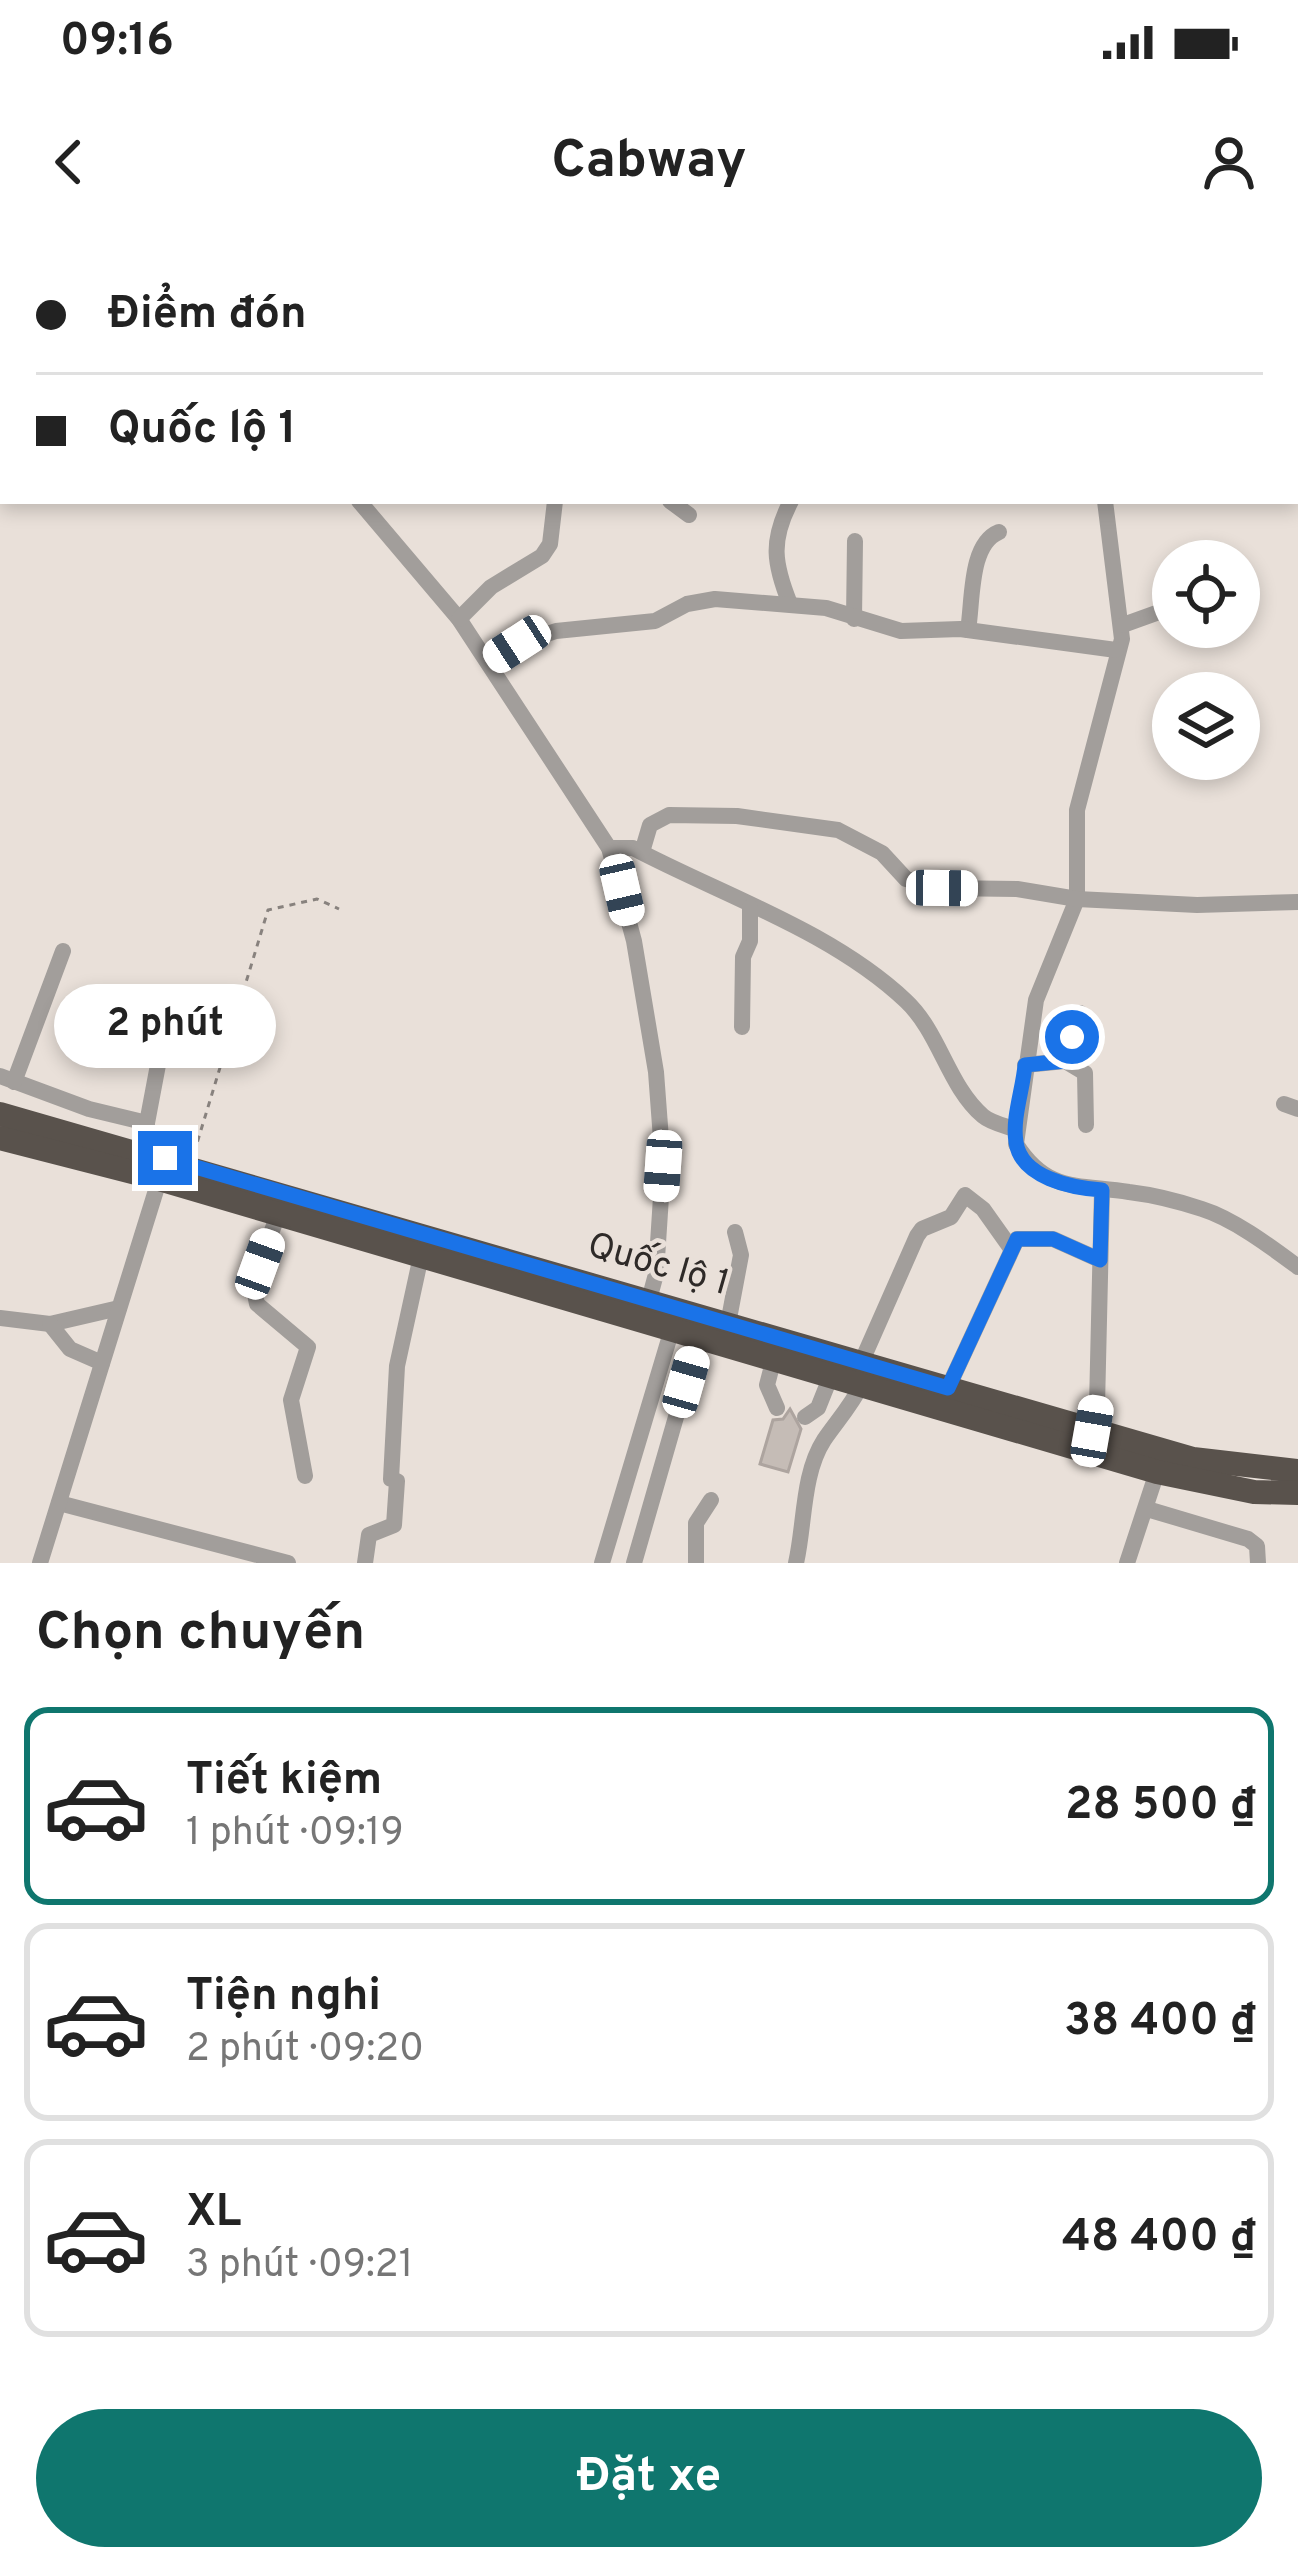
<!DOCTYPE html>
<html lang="vi">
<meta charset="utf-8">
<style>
body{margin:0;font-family:Overpass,sans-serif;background:#f6f6f6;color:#222;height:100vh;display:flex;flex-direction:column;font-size:45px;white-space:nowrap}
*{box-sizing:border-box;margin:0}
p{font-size:39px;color:#767676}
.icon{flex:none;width:66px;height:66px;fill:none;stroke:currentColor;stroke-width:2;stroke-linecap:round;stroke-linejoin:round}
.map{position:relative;height:1323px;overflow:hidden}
.drawer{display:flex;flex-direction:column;background:#fff;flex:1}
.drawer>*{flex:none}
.top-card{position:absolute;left:0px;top:0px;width:1299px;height:264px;box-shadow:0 6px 18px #0003;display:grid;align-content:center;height:264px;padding:0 36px;background:#fff}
.tools{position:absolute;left:1152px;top:300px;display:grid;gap:24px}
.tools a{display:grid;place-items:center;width:108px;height:108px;border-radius:50%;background:#fff;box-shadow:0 6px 18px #0003;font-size:60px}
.end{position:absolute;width:54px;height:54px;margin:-27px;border:15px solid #1a73e8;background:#fff;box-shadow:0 0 0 6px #fff}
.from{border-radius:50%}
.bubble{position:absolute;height:84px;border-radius:42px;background:#fff;box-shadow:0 6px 18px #0003;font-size:39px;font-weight:700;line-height:84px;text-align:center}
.car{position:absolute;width:36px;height:72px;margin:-36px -18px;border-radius:15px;box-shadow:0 0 9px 3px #0007;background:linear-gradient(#fff 24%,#345 0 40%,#fff 0 76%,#345 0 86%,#fff 0)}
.top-card b{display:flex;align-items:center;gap:42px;height:114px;font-size:45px}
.top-card b+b{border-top:3px solid #e0e0e0}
.top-card i{width:30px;height:30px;background:#222}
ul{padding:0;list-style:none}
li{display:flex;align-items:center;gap:36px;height:198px;margin:0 24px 18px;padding:0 12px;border:6px solid #e0e0e0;border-radius:24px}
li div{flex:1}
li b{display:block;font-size:45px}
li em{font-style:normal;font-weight:700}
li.current{border-color:#0f766e}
li>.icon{width:108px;height:108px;stroke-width:1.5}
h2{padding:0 36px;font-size:54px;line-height:144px}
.cta{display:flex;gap:24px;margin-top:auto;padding:24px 36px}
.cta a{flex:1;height:138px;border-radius:72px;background:#0f766e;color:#fff;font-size:48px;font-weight:700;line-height:138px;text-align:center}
.status{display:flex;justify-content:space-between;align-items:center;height:84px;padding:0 60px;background:#fff;direction:ltr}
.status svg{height:33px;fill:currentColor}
header{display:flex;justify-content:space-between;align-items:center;height:156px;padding:0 36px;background:#fff;font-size:54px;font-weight:700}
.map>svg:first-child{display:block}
.building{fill:#c5bcb6;stroke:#ada49f;stroke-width:3}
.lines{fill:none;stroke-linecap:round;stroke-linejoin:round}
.path{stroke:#88827e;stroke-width:3;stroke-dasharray:6 6;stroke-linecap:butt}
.minor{stroke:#a29e9b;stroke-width:16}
.highway{stroke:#59524c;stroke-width:24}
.route{stroke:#1a73e8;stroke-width:15}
.labels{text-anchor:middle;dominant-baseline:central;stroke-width:9;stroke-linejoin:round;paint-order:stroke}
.street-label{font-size:36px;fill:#2e2a28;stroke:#e9e0d9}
</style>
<div class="status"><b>09:16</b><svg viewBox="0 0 49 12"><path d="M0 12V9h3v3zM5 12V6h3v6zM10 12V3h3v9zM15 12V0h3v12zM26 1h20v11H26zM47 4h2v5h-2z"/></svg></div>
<header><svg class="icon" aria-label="back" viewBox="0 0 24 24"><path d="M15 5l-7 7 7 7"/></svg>Cabway<svg class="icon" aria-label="person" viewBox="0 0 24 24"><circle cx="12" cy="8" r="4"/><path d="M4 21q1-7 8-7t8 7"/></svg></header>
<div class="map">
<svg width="1298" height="1323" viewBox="0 0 1298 1323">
<rect width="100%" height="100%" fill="#e9e0d9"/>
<!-- building -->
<path class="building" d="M 790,1169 L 801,1189 L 788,1232 L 760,1224 L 773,1180 L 783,1179 Z"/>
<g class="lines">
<!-- path -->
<path class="path" d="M 194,913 L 268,670 L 317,659 L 339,669"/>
<!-- minor -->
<g class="minor">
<path d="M 29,0 L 32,3"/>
<path d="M 727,0 L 730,3"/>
<path d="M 1148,0 L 1151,3"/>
<path d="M 621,3 L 622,0"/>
<path d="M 1040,3 L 1042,0"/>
<path d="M 1296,30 L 1298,26"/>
<path d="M 359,261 L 459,379 L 609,608 L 634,701 L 656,832 L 663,926 L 656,1034 L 646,1071"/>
<path d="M 670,261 L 689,275"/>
<path d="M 1105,261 L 1122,399 L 1077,570 L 1077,659 L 1036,760 L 1016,904 C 1047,953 1078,944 1129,952 C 1154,955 1178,961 1202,969 C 1234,979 1271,1007 1298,1027"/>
<path d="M 1239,351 L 1242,351"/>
<path d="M 790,364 C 774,324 770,301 791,261"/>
<path d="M 459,379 L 491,347 L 542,316 L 550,304 L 555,261"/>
<path d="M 854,379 L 855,301"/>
<path d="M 1123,385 L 1173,367"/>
<path d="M 968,390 C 973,361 969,304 999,292"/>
<path d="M 490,422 L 517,404 L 556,391 L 655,381 L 687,364 L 715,359 L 826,368 L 901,391 L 960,389 L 1116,410"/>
<path d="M 609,608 L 633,608 C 722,655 832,691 906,761 C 940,793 948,846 983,876 C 991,883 1006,886 1017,890"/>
<path d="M 642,612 L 650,585 L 669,575 L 737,576 L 838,590 L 882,613 L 906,639 L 942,648 L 1017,649 L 1077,659 L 1197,665 L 1298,662"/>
<path d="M 742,787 L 743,717 L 750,701 L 750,667"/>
<path d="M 1065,821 L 1080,773"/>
<path d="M 1025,825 L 1065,821 L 1085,833 L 1086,885"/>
<path d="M 0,836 L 89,869 L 147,883 L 146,913"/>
<path d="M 14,842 L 63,711"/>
<path d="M 1284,864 L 1298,869"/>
<path d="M 147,883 L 168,772"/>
<path d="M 278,974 L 253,1044 L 257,1064 L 308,1107 L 291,1160 L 305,1236"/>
<path d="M 0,1078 L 50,1084 L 119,1068"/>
<path d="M 50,1084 L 70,1109 L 102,1123"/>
<path d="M 728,1084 L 741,1015 L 735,992"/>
<path d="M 774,1118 L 767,1145 L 777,1168"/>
<path d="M 861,1123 L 917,996 L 922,989 L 951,977 L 965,955 L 983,969 L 1010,1007"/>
<path d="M 948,1148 L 1017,999 L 1053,999 L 1100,1020"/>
<path d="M 805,1177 L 818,1168 L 834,1128"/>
<path d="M 1092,1191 L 1097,1166 L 1102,951"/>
<path d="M 59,1263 L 288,1323"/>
<path d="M 1147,1269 L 1248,1299 L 1257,1306 L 1258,1323"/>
<path d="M 40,1323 L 162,931"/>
<path d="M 365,1323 L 369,1295 L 394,1285 L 397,1241 L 391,1239 L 397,1126 L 421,1016"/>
<path d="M 602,1323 L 672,1089"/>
<path d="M 634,1323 L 699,1097"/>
<path d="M 696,1323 L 696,1283 L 711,1260"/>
<path d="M 796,1323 C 805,1284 802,1234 824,1200 C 837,1181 851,1166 862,1144"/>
<path d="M 1127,1323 L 1157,1232"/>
</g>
<!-- highway -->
<g class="highway">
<path d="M 0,874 L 1193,1219 L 1298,1231"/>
<path d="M 0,898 L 159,939 L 1157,1232 L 1254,1252 L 1298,1253"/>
</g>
</g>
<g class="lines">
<!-- route -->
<path class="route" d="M 165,918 L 948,1148 L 1017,999 L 1053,999 L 1100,1020 L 1102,950 C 1072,948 1021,938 1016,902 C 1012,878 1023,849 1025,825 L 1065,821 L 1072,797"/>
</g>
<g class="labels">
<!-- street labels -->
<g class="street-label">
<text transform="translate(658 1026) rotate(16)">Quốc lộ 1</text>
</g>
</g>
</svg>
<div class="tools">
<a><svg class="icon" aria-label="locate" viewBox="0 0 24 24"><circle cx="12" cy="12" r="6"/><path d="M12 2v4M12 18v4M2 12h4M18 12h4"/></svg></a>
<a><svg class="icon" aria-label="layers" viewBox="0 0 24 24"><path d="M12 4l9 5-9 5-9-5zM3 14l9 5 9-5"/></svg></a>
</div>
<i class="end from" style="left:1072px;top:797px"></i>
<i class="end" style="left:165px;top:918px"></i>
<div class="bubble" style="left:54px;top:744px;width:222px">2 phút</div>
<i class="car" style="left:517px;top:404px;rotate:237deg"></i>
<i class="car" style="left:942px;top:648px;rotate:91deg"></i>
<i class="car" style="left:622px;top:650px;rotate:167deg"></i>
<i class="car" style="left:663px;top:926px;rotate:184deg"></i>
<i class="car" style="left:260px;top:1024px;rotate:20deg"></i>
<i class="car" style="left:686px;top:1142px;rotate:16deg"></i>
<i class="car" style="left:1092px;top:1191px;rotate:10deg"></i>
<div class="top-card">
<b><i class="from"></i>Điểm đón</b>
<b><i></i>Quốc lộ 1</b>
</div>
</div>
<section class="drawer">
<h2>Chọn chuyến</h2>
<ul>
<li class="current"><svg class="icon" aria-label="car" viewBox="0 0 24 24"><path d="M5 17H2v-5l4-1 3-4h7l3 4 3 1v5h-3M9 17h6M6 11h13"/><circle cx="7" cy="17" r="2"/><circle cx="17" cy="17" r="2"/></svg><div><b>Tiết kiệm</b><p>1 phút · 09:19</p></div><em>28 500 ₫</em></li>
<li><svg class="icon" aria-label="car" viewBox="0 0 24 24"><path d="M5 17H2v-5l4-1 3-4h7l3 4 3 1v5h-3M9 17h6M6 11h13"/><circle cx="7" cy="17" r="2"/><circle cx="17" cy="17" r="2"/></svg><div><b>Tiện nghi</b><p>2 phút · 09:20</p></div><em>38 400 ₫</em></li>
<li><svg class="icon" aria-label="car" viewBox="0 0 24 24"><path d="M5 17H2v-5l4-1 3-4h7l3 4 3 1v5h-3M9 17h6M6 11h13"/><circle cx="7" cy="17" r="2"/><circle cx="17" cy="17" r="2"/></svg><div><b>XL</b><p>3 phút · 09:21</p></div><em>48 400 ₫</em></li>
</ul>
<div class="cta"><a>Đặt xe</a></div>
</section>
